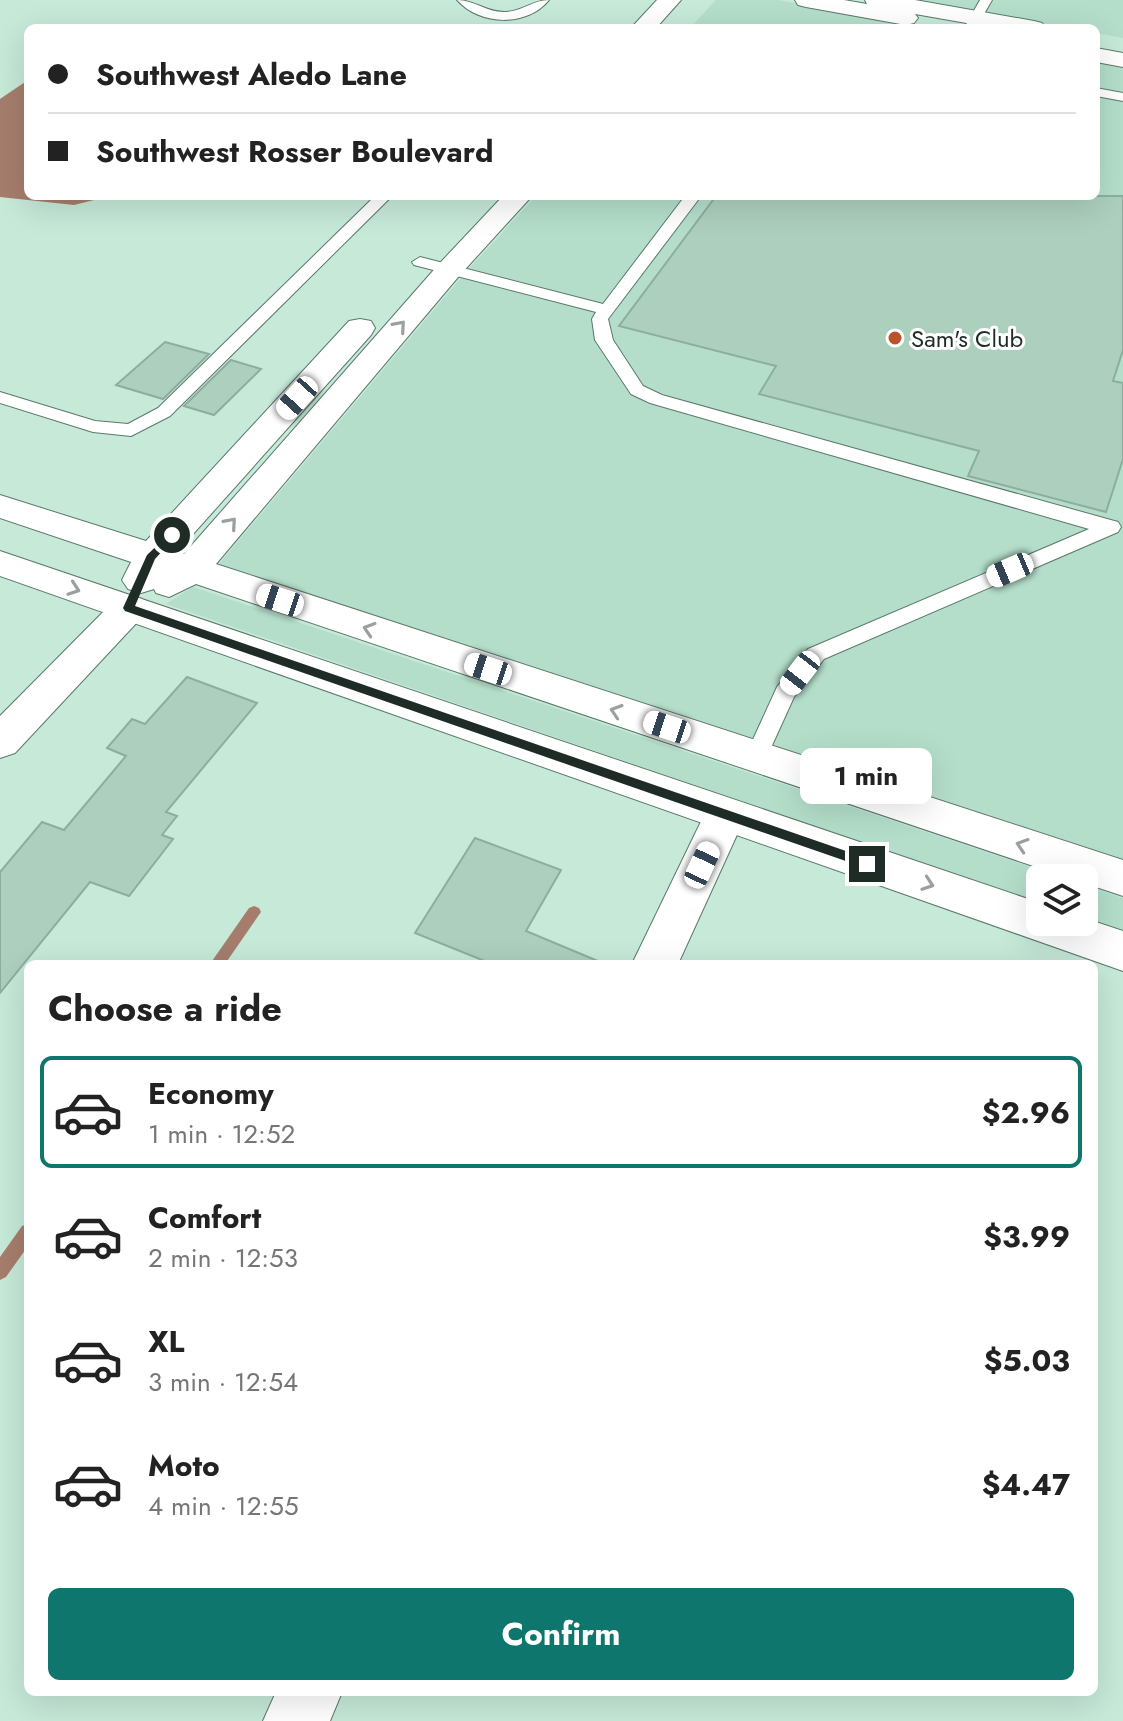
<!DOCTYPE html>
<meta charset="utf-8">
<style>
body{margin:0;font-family:Jost,sans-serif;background:#f2f2f2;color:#222;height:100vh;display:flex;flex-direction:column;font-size:30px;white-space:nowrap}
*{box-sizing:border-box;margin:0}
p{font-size:26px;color:#767676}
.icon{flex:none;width:44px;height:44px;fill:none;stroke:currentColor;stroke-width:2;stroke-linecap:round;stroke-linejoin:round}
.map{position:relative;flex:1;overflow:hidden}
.sheet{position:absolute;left:24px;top:960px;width:1074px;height:736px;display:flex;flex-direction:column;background:#fff;border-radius:12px;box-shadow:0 8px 32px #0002}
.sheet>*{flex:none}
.hud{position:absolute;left:24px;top:24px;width:1076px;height:176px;border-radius:12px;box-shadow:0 8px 32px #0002;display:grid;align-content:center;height:176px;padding:0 24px;background:#fff}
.controls{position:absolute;left:1026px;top:864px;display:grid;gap:16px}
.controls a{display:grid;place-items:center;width:72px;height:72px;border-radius:12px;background:#fff;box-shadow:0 8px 32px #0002;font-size:40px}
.end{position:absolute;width:36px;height:36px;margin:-18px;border:10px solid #1f2c26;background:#fff;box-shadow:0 0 0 4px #fff}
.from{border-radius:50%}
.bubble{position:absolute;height:56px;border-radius:12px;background:#fff;box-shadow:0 8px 32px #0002;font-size:26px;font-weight:700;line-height:56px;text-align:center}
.car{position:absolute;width:24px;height:48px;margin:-24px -12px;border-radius:10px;box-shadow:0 0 6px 2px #0007;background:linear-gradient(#fff 24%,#345 0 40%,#fff 0 76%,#345 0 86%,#fff 0)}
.hud b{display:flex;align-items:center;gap:28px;height:76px;font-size:30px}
.hud b+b{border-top:2px solid #e0e0e0}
.hud i{width:20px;height:20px;background:#222}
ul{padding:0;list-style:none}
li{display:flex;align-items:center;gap:24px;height:112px;margin:0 16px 12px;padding:0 8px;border:4px solid transparent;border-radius:12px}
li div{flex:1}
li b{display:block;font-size:30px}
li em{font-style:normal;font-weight:700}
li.on{border-color:#0f766e}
li>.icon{width:72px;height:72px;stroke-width:1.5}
h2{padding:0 24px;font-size:36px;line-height:96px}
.cta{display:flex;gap:16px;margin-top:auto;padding:16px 24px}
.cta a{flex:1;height:92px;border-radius:12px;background:#0f766e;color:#fff;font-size:32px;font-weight:700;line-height:92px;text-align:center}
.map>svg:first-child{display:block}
.built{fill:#b4deca}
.water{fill:#a67d6d}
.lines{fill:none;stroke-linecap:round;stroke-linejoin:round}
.stream{fill:#a67d6d;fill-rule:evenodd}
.building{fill:#adcfbe;stroke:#8dae9e;stroke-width:2}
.service-casing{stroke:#5a796a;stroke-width:2}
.minor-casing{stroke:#5a796a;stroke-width:2}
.tertiary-casing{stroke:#5a796a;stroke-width:2}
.service{fill:#fff;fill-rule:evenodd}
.minor{fill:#fff;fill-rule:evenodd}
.tertiary{fill:#fff;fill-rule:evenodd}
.oneway{stroke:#9aa09d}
.route{fill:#1f2c26}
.poi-dot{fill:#ba5329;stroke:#fff;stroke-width:3}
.labels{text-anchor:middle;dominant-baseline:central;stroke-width:6;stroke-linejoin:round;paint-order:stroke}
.far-poi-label{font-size:24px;fill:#1f2c26;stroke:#fff;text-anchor:start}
</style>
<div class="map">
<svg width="1123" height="1721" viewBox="0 0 1123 1721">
<rect width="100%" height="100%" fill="#c6e9d8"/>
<!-- built -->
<g class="built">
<path d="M 716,0 L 778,0 L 930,28 L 690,28 Z"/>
<path d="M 904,0 L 1123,0 L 1123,38 L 1096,33 L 1096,28 L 1064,28 Z"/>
<path d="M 1096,61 L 1123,66 L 1123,861 L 218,565 L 465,273 L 536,196 L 1096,196 Z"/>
<path d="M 193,587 L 1064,878 L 1040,878 L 1040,903 L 166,604 Z"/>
<path d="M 1084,885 L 1123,898 L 1123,931 L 1084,918 Z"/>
</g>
<!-- water -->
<path class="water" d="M 28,80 L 28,196 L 110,196 L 74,205 L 0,197 L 0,99 Z"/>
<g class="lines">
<!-- stream -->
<g class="stream">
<path d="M 254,906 L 259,908 L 261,912 L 225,964 L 210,964 L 249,908 Z"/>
<path d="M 28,1224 L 28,1246 L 6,1277 L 0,1280 L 0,1257 L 22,1226 Z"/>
</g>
</g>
<!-- building -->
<g class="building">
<path d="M 716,196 L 1123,196 L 1123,350 L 1113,381 L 1123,383 L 1123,459 L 1106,512 L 968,476 L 979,451 L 759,394 L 776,366 L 619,326 Z"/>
<path d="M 165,342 L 209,354 L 163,399 L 116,385 Z"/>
<path d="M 231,360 L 261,369 L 214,415 L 184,406 Z"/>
<path d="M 187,677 L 257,703 L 166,812 L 177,816 L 162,835 L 173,839 L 129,896 L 90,882 L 0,993 L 0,872 L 42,822 L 64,830 L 126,756 L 107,748 L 132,719 L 145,724 Z"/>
<path d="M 475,838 L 561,870 L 526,931 L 605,964 L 492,964 L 415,933 Z"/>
</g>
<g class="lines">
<defs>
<g id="service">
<path d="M 457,0 C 475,0 487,13 506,12 C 523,11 533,0 549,0 C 527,27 480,26 457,0 Z"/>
<path d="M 980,0 L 992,0 L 976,28 L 964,28 Z"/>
<path d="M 1096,88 L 1123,93 L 1123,101 L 1096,96 Z"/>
<path d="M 375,196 L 392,196 L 170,416 L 131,436 L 93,432 L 0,403 L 0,392 L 95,421 L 128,424 L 158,408 Z"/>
<path d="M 685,196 L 701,196 L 608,319 L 613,340 L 643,386 L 662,395 L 1118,522 L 1121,527 L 1118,532 L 824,659 L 794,697 L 764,763 L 756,766 L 748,763 L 745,757 L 777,687 L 808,649 L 1089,529 L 650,403 L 631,394 L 595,340 L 592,319 L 596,312 L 414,265 L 412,262 L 420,257 L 603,304 Z"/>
</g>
<g id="minor">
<path d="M 129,595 L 142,599 L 148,608 L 142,617 L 15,753 L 0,758 L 0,716 L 116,599 Z"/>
<path d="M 725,798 L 740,803 L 746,815 L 678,964 L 632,964 L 710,803 Z"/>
<path d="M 276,1692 L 342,1692 L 330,1721 L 263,1721 Z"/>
</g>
<g id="tertiary">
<path d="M 657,0 L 681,0 L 656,28 L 631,28 Z"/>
<path d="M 795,0 L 844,0 L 867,4 L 865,0 L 915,0 L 1034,21 L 1042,23 L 1046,28 L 995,28 L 915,14 L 918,18 L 914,23 L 906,25 L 806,7 L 798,5 Z"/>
<path d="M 1096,48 L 1123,53 L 1123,67 L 1096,62 Z"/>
<path d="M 503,196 L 532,196 L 459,276 L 216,564 L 1123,860 L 1123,896 L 1084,883 L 1084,878 L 1069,878 L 196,584 L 169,597 L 156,593 L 154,589 L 141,593 L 128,589 L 122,580 L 131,562 L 0,518 L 0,495 L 146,541 L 349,321 L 360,319 L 371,321 L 375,328 L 371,335 L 177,552 L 184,554 L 439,264 Z"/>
<path d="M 0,551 L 1040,903 L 1040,922 L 1084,922 L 1084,918 L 1123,931 L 1123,971 L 0,576 Z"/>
</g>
</defs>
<!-- service casing -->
<use href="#service" class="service-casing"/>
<!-- minor casing -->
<use href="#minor" class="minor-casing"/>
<!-- tertiary casing -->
<use href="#tertiary" class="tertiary-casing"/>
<!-- service -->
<use href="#service" class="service"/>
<!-- minor -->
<use href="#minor" class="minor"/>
<!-- tertiary -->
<use href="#tertiary" class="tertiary"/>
</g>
<!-- one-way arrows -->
<defs><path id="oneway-chevron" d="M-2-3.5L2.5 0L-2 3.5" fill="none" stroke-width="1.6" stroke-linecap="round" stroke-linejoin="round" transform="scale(2)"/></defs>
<g class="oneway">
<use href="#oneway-chevron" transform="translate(400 326) rotate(-49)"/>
<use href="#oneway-chevron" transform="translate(231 523) rotate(-49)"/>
<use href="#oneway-chevron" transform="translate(74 589) rotate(19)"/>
<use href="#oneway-chevron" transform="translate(369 629) rotate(-162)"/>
<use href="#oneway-chevron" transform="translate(616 711) rotate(-162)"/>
<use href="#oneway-chevron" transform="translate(1022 845) rotate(-162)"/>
<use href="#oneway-chevron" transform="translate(928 884) rotate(19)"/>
</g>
<!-- route -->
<path class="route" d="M 172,531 L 177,535 L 155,559 L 135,606 L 872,860 L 874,864 L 867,869 L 863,867 L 125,611 L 123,608 L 147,555 Z"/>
<!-- markers -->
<circle class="poi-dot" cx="895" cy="338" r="8"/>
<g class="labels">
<!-- far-poi labels -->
<g class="far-poi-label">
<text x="911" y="338">Sam's Club</text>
</g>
</g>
</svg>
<div class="controls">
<a><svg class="icon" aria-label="layers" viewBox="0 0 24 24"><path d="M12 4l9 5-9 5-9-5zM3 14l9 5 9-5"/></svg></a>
</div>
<i class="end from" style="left:172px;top:535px"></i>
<i class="end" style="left:867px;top:864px"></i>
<div class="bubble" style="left:800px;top:748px;width:132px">1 min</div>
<i class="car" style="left:297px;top:398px;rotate:222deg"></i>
<i class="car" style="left:1010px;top:570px;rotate:247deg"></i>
<i class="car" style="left:280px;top:600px;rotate:288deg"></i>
<i class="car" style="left:488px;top:669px;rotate:288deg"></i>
<i class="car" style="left:800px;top:673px;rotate:218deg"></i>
<i class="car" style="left:667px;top:727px;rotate:288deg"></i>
<i class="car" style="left:702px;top:865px;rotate:25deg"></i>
<div class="hud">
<b><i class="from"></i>Southwest Aledo Lane</b>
<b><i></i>Southwest Rosser Boulevard</b>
</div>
<section class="sheet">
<h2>Choose a ride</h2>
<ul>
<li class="on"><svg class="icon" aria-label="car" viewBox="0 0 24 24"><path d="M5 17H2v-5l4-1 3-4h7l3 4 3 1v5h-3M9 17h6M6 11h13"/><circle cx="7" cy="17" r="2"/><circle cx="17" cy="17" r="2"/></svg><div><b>Economy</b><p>1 min · 12:52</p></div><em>$2.96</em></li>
<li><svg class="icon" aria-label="car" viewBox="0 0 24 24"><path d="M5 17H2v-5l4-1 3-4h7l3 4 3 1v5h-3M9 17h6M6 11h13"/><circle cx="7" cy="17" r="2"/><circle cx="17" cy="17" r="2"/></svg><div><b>Comfort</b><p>2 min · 12:53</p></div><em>$3.99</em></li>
<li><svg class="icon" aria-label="car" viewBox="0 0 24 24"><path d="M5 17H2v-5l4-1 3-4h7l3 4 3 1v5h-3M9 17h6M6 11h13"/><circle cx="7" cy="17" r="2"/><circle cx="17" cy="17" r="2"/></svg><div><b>XL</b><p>3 min · 12:54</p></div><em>$5.03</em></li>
<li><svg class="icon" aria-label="car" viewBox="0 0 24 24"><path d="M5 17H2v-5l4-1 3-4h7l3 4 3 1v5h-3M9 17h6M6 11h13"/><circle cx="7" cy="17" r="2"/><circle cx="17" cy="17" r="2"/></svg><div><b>Moto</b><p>4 min · 12:55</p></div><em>$4.47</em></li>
</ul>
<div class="cta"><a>Confirm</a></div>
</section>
</div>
